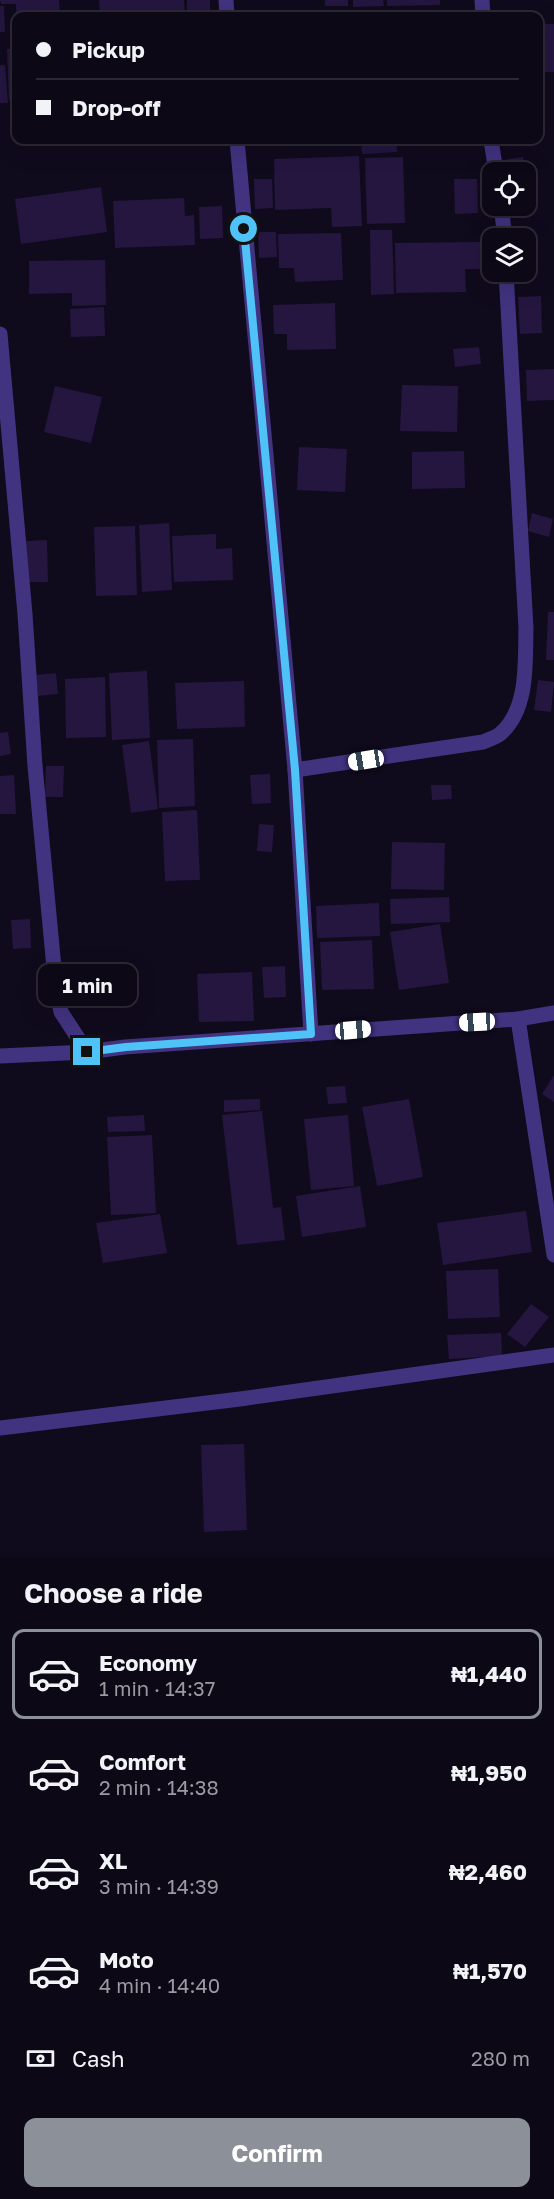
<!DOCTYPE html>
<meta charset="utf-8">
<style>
body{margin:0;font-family:"Golos Text",sans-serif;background:#1a1623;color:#f1f3f6;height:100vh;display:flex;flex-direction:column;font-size:22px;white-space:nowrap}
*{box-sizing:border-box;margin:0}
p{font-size:20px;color:#9a9aa1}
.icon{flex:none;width:33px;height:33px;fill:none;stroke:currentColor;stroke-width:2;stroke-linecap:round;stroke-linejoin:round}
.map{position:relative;height:1557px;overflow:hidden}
.drawer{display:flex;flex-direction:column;background:#0c0816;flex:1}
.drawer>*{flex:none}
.guide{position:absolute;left:12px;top:12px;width:531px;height:132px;border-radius:12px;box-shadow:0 6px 24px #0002,0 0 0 2px #2c2935;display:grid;align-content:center;height:132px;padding:0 24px;background:#0c0816}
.fabs{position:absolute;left:482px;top:162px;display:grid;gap:12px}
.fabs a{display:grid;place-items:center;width:54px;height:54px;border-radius:12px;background:#0c0816;box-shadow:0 6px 24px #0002,0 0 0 2px #2c2935;font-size:30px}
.end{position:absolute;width:27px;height:27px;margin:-14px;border:8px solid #4fc3f7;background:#111;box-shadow:0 0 0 3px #111}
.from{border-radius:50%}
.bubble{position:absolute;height:42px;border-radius:12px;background:#0c0816;box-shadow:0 6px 24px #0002,0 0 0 2px #2c2935;font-size:20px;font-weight:700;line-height:42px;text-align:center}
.car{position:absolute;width:18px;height:36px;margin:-18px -9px;border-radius:8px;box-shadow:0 0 4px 2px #0007;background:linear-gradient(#fff 24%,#345 0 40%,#fff 0 76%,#345 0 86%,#fff 0)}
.guide b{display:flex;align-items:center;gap:21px;height:57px;font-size:22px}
.guide b+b{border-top:2px solid #2c2935}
.guide i{width:15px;height:15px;background:#f1f3f6}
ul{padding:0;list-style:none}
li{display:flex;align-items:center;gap:18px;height:90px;margin:0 12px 9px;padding:0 12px;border:3px solid transparent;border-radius:12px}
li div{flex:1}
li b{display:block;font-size:22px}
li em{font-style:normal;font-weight:700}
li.active{border-color:#8c9099}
li>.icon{width:54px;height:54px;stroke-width:1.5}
h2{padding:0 24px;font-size:27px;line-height:72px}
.pay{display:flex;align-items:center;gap:15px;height:66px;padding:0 24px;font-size:22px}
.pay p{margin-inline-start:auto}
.action{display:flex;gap:12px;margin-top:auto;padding:12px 24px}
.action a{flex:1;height:69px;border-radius:12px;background:#8c9099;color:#fff;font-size:24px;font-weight:700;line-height:69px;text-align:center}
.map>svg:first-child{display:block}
.building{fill:#24163f}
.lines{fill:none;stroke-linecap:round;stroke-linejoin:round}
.street{stroke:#41337f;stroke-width:15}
.route{stroke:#4fc3f7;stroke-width:8}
</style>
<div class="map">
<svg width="554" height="1557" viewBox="0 0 554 1557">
<rect width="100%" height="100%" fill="#100a1d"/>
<!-- building -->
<g class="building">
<path d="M 0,0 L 59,0 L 60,16 L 16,16 L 16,4 L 1,4 Z"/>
<path d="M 99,0 L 184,0 L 185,16 L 100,16 Z"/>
<rect x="187" y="0" width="23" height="16"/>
<rect x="325" y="0" width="23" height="6"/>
<path d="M 353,0 L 383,0 L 384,6 L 353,7 Z"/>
<path d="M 387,0 L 440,0 L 440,5 L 387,6 Z"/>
<path d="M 0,6 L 4,6 L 5,32 L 0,32 Z"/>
<path d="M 328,12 L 328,16 L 266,16 L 266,14 Z"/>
<rect x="538" y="24" width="16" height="48"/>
<path d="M 7,49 L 16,49 L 16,100 L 9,100 Z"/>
<path d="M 0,65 L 5,65 L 8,103 L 0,103 Z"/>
<path d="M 361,140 L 396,140 L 397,152 L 362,154 Z"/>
<path d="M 359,156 L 362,226 L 332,227 L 331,208 L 275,210 L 274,159 Z"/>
<path d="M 403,157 L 405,223 L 367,224 L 365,158 Z"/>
<path d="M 523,157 L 525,172 L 506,172 L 504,160 Z"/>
<path d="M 254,179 L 272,179 L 273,208 L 255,209 Z"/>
<path d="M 454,179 L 477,179 L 478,213 L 455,214 Z"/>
<path d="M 101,187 L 107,232 L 21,244 L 15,199 Z"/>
<path d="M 184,198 L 185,216 L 194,215 L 195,245 L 115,248 L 113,201 Z"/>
<path d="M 222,206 L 223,238 L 200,239 L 199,207 Z"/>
<path d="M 370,230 L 392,230 L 394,294 L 371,295 Z"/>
<path d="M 258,232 L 276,232 L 277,257 L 259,258 Z"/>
<path d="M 341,233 L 343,280 L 295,282 L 294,268 L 279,268 L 278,234 Z"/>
<path d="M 481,242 L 481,269 L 465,269 L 466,292 L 396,293 L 395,243 Z"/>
<path d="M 105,260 L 106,305 L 72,306 L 72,293 L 29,294 L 29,261 Z"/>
<path d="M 541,296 L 542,333 L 520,334 L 518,297 Z"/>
<path d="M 335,303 L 336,349 L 287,350 L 287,334 L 274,334 L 273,305 Z"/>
<path d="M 104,307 L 105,336 L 71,337 L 70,309 Z"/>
<path d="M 479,347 L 481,364 L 455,367 L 453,349 Z"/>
<path d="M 554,369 L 554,400 L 527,401 L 526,370 Z"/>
<path d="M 402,385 L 458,386 L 457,432 L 400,431 Z"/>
<path d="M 55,386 L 102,397 L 91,443 L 44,432 Z"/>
<path d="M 299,447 L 347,449 L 345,492 L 297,490 Z"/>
<path d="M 464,451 L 465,488 L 412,489 L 412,452 Z"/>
<path d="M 532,513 L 553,519 L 549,537 L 528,531 Z"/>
<path d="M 169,523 L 172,590 L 142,592 L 139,525 Z"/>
<path d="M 135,526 L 137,595 L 96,596 L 94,527 Z"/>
<path d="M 216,534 L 216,549 L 232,548 L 233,580 L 174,582 L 172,536 Z"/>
<path d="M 47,540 L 48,582 L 27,582 L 26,541 Z"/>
<path d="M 548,612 L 554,612 L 554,660 L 546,660 Z"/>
<path d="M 147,671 L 150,738 L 112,740 L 109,673 Z"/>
<path d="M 56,673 L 58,694 L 38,696 L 36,675 Z"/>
<path d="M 105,677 L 106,737 L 66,738 L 65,679 Z"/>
<path d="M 538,680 L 554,682 L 551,712 L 534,710 Z"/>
<path d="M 244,681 L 245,727 L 177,729 L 175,683 Z"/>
<path d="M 8,732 L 11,754 L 0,756 L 0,733 Z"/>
<path d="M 193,739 L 195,806 L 159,808 L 157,740 Z"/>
<path d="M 149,741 L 158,809 L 131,813 L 122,745 Z"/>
<path d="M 46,766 L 64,766 L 63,797 L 45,797 Z"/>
<path d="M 270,774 L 271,803 L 252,804 L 250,775 Z"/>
<path d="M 14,775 L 16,814 L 0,814 L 0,776 Z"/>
<path d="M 431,785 L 451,785 L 452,799 L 432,800 Z"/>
<path d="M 197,810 L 200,880 L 165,881 L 162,812 Z"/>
<path d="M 259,824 L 274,825 L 272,852 L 257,851 Z"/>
<path d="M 392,842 L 445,843 L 444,890 L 391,889 Z"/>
<path d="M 449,897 L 450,922 L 391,924 L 390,899 Z"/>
<path d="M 379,903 L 380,936 L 317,938 L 316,906 Z"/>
<path d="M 30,919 L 31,948 L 13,949 L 11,920 Z"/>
<path d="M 440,924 L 449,983 L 399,990 L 390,932 Z"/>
<path d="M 372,940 L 374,989 L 322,990 L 320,942 Z"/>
<path d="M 285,966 L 286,997 L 264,998 L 262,967 Z"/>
<path d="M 252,972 L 254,1021 L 199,1022 L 197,974 Z"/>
<path d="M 554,1075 L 554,1102 L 542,1094 Z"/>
<path d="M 345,1086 L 347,1103 L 328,1104 L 326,1087 Z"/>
<path d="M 260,1099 L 260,1110 L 224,1112 L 224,1100 Z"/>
<path d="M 409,1099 L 423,1177 L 377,1186 L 362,1107 Z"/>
<path d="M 260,1111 L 262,1111 L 273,1208 L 281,1207 L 285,1240 L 237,1245 L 222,1115 Z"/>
<path d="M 144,1115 L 145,1131 L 108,1132 L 107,1117 Z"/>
<path d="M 348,1115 L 354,1186 L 311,1190 L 304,1119 Z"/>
<path d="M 152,1135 L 156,1213 L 111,1215 L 107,1137 Z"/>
<path d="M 360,1186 L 366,1227 L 302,1237 L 296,1196 Z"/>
<path d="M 526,1211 L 532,1252 L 443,1265 L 437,1223 Z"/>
<path d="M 160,1214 L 167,1253 L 103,1263 L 96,1223 Z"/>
<path d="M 498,1269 L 500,1317 L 448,1319 L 446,1271 Z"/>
<path d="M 531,1304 L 549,1317 L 525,1347 L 507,1334 Z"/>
<path d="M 501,1333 L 502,1356 L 449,1359 L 447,1335 Z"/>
<path d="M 244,1444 L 247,1530 L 204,1532 L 201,1445 Z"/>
</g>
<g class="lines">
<!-- street -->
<g class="street">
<path d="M 226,0 L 227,16"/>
<path d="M 482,0 L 483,16"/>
<path d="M 237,140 L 295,770 L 311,1034"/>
<path d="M 491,140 L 496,172"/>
<path d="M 501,206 L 505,238"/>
<path d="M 0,334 L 25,614 L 35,766 L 56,989 L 61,1012 L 87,1052 L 125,1047 L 518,1019 L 554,1013"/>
<path d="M 295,770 L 483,742 C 488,740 496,737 500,734 C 529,709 525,662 526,628 L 506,272"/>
<path d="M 518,1019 L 554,1255"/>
<path d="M 0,1056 L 87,1052"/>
<path d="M 0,1428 L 240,1399 L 554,1355"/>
</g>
</g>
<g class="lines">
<!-- route -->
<path class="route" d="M 87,1052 L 126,1047 L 311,1034 L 295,770 L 244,229"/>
</g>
</svg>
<div class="fabs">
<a><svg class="icon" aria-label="locate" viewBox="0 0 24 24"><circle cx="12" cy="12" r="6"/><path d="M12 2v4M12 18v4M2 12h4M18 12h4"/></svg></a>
<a><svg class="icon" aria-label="layers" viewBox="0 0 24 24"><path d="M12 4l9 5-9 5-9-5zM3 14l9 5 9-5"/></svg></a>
</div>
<i class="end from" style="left:244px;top:229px"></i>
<i class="end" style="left:87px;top:1052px"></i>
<div class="bubble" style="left:38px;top:964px;width:99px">1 min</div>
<i class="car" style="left:366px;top:760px;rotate:261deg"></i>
<i class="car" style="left:477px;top:1022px;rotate:267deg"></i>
<i class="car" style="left:353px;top:1030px;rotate:85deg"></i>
<div class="guide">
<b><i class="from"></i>Pickup</b>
<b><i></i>Drop-off</b>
</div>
</div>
<section class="drawer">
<h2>Choose a ride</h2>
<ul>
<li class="active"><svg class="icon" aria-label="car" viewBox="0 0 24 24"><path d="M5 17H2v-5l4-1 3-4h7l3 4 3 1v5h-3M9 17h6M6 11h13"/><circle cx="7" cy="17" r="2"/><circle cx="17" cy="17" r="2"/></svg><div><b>Economy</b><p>1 min · 14:37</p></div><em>₦1,440</em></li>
<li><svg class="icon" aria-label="car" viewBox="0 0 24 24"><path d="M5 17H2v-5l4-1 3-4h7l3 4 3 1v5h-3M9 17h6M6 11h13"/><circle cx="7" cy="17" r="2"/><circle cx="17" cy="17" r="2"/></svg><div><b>Comfort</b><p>2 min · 14:38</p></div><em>₦1,950</em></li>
<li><svg class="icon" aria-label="car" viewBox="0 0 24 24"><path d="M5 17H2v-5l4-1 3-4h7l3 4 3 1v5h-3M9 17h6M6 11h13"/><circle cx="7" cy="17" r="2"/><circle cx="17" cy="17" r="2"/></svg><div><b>XL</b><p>3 min · 14:39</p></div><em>₦2,460</em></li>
<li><svg class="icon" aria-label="car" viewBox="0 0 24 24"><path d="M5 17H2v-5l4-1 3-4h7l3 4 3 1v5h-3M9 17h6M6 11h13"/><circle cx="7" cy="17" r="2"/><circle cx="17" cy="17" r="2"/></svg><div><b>Moto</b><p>4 min · 14:40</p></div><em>₦1,570</em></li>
</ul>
<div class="pay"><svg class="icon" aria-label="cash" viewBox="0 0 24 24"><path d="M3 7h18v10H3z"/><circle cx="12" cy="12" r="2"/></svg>Cash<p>280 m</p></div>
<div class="action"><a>Confirm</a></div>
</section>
